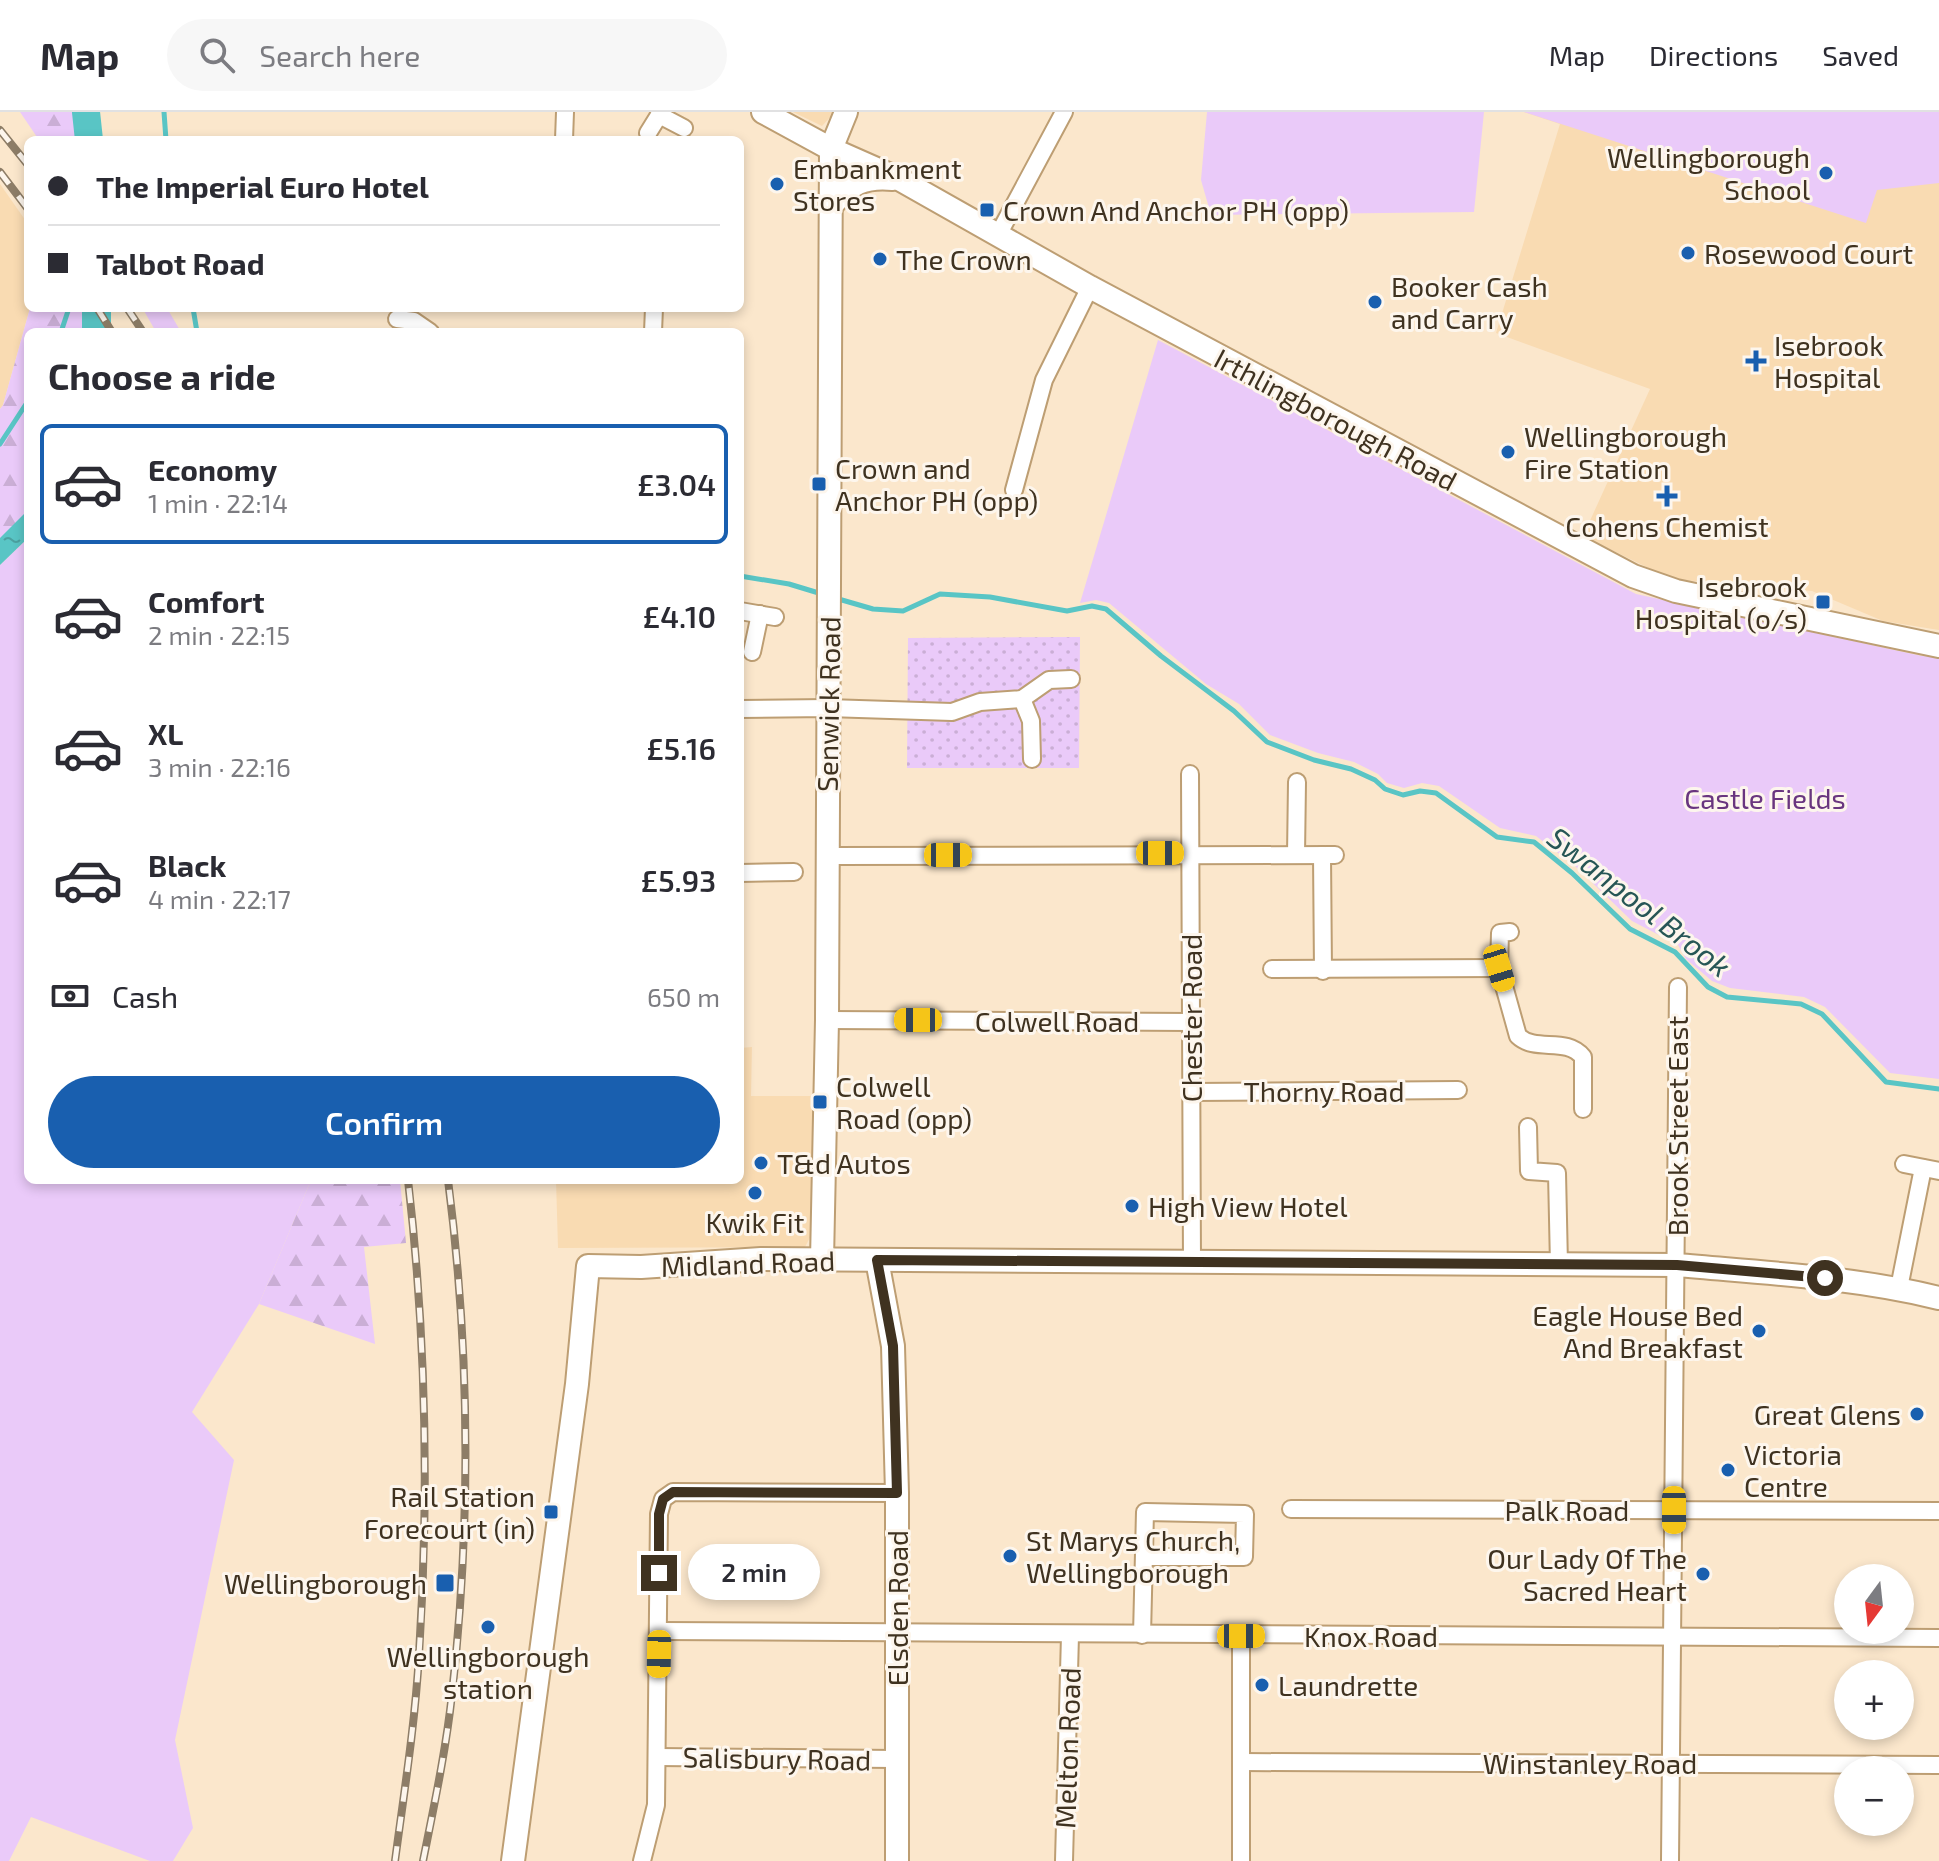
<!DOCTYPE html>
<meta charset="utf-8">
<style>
body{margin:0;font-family:"Exo 2",sans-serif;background:#f7f7f7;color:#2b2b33;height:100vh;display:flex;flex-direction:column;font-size:30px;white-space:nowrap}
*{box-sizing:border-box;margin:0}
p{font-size:26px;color:#7c7c81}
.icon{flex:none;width:44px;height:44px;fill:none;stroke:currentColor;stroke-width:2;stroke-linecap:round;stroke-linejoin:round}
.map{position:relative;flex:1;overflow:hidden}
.side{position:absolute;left:24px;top:216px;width:720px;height:856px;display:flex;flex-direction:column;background:#fff;border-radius:12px;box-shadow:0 4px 12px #0003}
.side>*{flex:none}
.top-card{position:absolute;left:24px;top:24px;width:720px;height:176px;border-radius:12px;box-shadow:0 4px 12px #0003;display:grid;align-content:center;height:176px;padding:0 24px;background:#fff}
.needle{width:52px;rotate:195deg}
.buttons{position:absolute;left:1834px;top:1452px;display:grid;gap:16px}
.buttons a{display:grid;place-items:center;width:80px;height:80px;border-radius:50%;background:#fff;box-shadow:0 4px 12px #0003;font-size:40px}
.end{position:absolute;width:36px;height:36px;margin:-18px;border:10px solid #3f3220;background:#fff;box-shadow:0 0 0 4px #fff}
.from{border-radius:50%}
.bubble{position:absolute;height:56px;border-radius:28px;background:#fff;box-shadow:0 4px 12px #0003;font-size:26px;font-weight:600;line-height:56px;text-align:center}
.car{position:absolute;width:24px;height:48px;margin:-24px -12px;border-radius:10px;box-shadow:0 0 6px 2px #0007;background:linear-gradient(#f5c518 24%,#345 0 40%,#f5c518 0 76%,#345 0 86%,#f5c518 0)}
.top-card b{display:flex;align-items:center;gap:28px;height:76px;font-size:30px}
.top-card b+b{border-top:2px solid #e1e1e2}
.top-card i{width:20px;height:20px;background:#2b2b33}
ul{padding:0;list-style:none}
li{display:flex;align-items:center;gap:24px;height:120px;margin:0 16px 12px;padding:0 8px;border:4px solid transparent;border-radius:12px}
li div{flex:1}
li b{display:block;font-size:30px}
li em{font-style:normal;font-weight:600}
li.on{border-color:#195faf}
li>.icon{width:72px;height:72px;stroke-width:1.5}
h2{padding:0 24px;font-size:36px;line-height:96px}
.pay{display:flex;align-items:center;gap:20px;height:88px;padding:0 24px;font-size:30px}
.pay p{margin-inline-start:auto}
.action{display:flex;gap:16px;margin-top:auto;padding:16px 24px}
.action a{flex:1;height:92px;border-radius:48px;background:#195faf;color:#fff;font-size:32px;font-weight:600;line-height:92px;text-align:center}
header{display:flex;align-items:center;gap:48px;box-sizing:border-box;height:112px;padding:0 40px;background:#fff;border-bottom:2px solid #e1e1e2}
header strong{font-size:38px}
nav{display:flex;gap:44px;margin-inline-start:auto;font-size:28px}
.search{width:560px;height:72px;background:#f7f7f7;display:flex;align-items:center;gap:20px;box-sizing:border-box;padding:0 28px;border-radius:44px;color:#7c7c81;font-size:30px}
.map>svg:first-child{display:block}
.built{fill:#f9dbb2}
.green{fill:#eacaf9}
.forest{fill:url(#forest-firs)}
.garden{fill:url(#garden-dots)}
.water{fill:url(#water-ripples)}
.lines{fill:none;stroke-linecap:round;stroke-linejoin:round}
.stream{stroke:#59c5c5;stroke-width:5}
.river{stroke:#59c5c5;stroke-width:28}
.street-casing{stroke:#bd9e73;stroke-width:20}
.secondary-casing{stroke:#bd9e73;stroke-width:26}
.street{stroke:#fff;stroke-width:16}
.secondary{stroke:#fff;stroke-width:22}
.rail-casing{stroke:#8d7d67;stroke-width:8}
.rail{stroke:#fdf6ed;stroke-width:5;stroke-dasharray:15;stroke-linecap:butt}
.route{stroke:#3f3220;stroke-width:10}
.poi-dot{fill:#195faf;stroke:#fdf6ed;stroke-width:3}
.labels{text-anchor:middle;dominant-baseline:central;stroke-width:6;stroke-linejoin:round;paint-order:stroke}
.poi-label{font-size:28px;fill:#3f3220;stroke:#fdf6ed;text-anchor:start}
.street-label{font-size:28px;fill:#3f3220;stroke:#fdf6ed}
.park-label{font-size:28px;fill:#69357f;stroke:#fdf6ed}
.water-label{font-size:30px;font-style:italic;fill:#275656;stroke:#fdf6ed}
</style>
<header>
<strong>Map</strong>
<div class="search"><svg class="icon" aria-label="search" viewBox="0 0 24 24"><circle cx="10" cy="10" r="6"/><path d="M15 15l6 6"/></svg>Search here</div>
<nav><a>Map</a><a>Directions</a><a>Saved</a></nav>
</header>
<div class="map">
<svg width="1939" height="1749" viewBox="0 0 1939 1749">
<defs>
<pattern id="forest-firs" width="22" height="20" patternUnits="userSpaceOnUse" patternTransform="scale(2)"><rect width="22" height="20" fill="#eacaf9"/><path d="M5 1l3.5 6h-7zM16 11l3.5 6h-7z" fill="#caaed5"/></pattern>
<pattern id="garden-dots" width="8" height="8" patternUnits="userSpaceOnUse" patternTransform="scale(2)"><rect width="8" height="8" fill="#eacaf9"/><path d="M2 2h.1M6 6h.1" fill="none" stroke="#caaed5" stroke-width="1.8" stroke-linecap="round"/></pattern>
<pattern id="water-ripples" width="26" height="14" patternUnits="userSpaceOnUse" patternTransform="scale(2)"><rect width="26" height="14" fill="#59c5c5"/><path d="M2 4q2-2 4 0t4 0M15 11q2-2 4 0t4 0" fill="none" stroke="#4ba1a0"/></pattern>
</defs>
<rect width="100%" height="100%" fill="#fbe7cc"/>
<!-- built -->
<g class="built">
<path d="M 793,0 L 835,0 L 822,14 Z"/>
<path d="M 1524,0 L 1939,0 L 1939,518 L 1883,509 L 1812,479 L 1671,467 L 1583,424 L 1650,277 L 1496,221 L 1560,12 Z"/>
<path d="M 0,72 L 28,112 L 30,196 L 3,293 L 0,297 Z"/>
<path d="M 752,935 L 751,984 L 813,984 L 814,1118 L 805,1135 L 558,1136 L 556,1068 L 740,1068 L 740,936 Z"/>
</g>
<!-- green -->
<g class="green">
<path d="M 1207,0 L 1484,0 L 1474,100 L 1211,103 L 1201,68 Z"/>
<path d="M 1524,0 L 1939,0 L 1939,71 L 1877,78 L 1866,111 Z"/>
<path d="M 1158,228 L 1636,482 L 1922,544 L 1939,545 L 1939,967 L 1890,961 L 1825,895 L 1804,885 L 1730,876 L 1712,869 L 1686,847 L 1678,833 L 1632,809 L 1575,754 L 1536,724 L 1500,716 L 1439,674 L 1422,671 L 1404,676 L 1387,671 L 1378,662 L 1354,650 L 1318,641 L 1270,623 L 1239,592 L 1206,572 L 1109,491 L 1096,488 L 1080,491 Z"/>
<path d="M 28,426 L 28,1068 L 311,1068 L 259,1192 L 192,1300 L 234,1348 L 175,1628 L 193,1716 L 173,1749 L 150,1749 L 31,1705 L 9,1749 L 0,1749 L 0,453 Z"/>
</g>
<!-- forest -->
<g class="forest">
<path d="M 20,0 L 97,0 L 99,28 L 39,28 Z"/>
<path d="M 30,196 L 86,196 L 95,220 L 28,220 L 28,410 L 0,438 L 0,297 L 3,293 Z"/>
<path d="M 146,196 L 167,196 L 181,220 L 156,220 L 143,197 Z"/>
<path d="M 311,1068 L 400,1068 L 406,1131 L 364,1135 L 375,1232 L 259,1192 Z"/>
</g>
<!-- garden -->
<path class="garden" d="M 1080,525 L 1079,656 L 907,656 L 908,526 Z"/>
<!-- water -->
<g class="water">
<path d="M 82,196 L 89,196 L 103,220 L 82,220 Z"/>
<path d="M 28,398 L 28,426 L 0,453 L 0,426 Z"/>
</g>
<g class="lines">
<!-- stream -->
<g class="stream">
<path d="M 164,0 L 166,28"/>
<path d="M 193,196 L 197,220"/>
<path d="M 61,220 L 69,196"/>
<path d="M 0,332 L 28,289"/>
<path d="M 740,464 L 789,472 L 822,482"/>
<path d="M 835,486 L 873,497 L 903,499 L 940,482 L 990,485 L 1067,499 L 1092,494 L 1106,497 L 1161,544 L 1234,599 L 1267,630 L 1314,648 L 1351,657 L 1375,668 L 1385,677 L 1403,683 L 1420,679 L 1436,681 L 1497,725 L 1534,730 L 1572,761 L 1630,817 L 1675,840 L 1708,875 L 1727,885 L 1801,892 L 1822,902 L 1886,970 L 1939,977"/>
</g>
<!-- river -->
<g class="river">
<path d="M 86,0 L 89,28"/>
<path d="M 97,196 L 97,220"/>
</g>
<defs>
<g id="street">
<path d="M 659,3 L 684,16"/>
<path d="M 648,21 L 661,0"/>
<path d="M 564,28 L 565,0"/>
<path d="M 997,125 L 1064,0"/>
<path d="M 397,207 L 414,209 L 430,220"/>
<path d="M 653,220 L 654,196"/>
<path d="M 1014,378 L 1044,268 L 1090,175"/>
<path d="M 740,499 L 775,505"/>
<path d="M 752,540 L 760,502"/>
<path d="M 1022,587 L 1031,609 L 1032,647"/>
<path d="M 740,597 L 828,596 L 952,600 L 980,590 L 1022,587 L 1049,568 L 1071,567"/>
<path d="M 1190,662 L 1192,1150"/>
<path d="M 1296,743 L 1297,670"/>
<path d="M 1322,743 L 1323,859"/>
<path d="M 828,744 L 1335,743"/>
<path d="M 740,761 L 794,760"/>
<path d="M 1510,820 L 1500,821 L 1499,856 L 1518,924 C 1536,941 1566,924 1583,945 L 1583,997"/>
<path d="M 1272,857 L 1499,856"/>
<path d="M 827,908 L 1191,910"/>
<path d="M 1191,980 L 1458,978"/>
<path d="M 1528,1015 L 1529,1059 L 1557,1061 L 1559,1153"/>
<path d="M 1904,1052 L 1939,1059"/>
<path d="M 1899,1176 L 1923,1056"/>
<path d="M 1291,1397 L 1939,1399"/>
<path d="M 660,1519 L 1939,1526"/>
<path d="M 1142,1523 L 1145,1400 L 1245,1402 L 1244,1445 L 1144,1445"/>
<path d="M 1241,1524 L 1241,1749"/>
<path d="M 657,1645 L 897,1647"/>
<path d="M 1241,1650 L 1939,1653"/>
<path d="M 642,1749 L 656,1693 L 659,1402 L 663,1387 L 673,1380 L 897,1381"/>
<path d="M 1064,1749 L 1070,1523"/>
<path d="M 1670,1749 L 1678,875"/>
</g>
<g id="secondary">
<path d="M 763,0 L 831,37 L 899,67 L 1090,175 L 1633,464 L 1676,479 L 1939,534"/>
<path d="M 831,94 C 850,72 864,64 893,67"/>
<path d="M 822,1148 L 827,908 L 831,37 L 846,0"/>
<path d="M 877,1148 L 893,1234 L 897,1381 L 897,1749"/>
<path d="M 513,1749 L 577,1272 L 588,1154 L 641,1155 L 761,1147 L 1677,1153 C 1765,1161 1853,1165 1939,1186"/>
</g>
</defs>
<!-- street casing -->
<use href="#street" class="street-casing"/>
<!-- secondary casing -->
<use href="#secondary" class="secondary-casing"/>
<!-- street -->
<use href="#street" class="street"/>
<!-- secondary -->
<use href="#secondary" class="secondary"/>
<defs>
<g id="rail">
<path d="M 0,18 L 28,53"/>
<path d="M 0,60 L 28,97"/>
<path d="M 97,196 L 112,220"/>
<path d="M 127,196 L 143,220"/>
<path d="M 395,1749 C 404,1681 415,1612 419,1543 C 429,1386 426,1224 408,1068"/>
<path d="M 423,1749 C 434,1694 446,1638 452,1582 C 471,1411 470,1239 448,1068"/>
</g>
</defs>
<!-- rail casing -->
<use href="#rail" class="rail-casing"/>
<!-- rail -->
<use href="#rail" class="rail"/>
</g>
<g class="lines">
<!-- route -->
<path class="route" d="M 659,1461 L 659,1402 L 663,1387 L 673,1380 L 897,1381 L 893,1234 L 877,1148 L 1677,1153 L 1825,1166"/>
</g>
<!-- markers -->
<g class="poi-dot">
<circle cx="1826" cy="61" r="8"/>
<circle cx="777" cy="72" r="8"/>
<rect x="979" y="90" width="16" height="16" rx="4"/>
<circle cx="1688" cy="141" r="8"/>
<circle cx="880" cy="147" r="8"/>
<circle cx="1375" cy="190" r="8"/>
<path d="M1752 237h8v8h8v8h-8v8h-8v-8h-8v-8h8z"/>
<circle cx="1508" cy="340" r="8"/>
<rect x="811" y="364" width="16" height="16" rx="4"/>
<path d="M1663 372h8v8h8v8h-8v8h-8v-8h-8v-8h8z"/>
<rect x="1815" y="482" width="16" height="16" rx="4"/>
<rect x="812" y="982" width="16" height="16" rx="4"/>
<circle cx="761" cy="1051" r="8"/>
<circle cx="755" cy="1081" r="8"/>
<circle cx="1132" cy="1094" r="8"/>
<circle cx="1759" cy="1219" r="8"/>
<circle cx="1917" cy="1302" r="8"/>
<circle cx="1728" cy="1358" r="8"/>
<rect x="543" y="1392" width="16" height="16" rx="4"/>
<circle cx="1010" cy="1444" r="8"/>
<circle cx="1703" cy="1462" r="8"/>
<rect x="435" y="1461" width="20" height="20" rx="4"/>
<circle cx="488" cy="1515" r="8"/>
<circle cx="1262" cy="1573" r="8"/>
</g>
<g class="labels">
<!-- poi labels -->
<g class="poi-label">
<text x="1810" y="45" text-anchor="end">Wellingborough<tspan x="1810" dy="32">School</tspan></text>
<text x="793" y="56">Embankment<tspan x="793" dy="32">Stores</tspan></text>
<text x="1003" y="98">Crown And Anchor PH (opp)</text>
<text x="1704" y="141">Rosewood Court</text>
<text x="896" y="147">The Crown</text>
<text x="1391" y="174">Booker Cash<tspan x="1391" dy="32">and Carry</tspan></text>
<text x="1774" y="233">Isebrook<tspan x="1774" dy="32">Hospital</tspan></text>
<text x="1524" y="324">Wellingborough<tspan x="1524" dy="32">Fire Station</tspan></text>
<text x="835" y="356">Crown and<tspan x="835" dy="32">Anchor PH (opp)</tspan></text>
<text x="1667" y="414" text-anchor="middle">Cohens Chemist</text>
<text x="1807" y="474" text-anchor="end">Isebrook<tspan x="1807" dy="32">Hospital (o/s)</tspan></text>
<text x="836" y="974">Colwell<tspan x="836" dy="32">Road (opp)</tspan></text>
<text x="777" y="1051">T&amp;d Autos</text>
<text x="1148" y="1094">High View Hotel</text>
<text x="755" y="1110" text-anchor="middle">Kwik Fit</text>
<text x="1743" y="1203" text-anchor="end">Eagle House Bed<tspan x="1743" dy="32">And Breakfast</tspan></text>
<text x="1901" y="1302" text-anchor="end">Great Glens</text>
<text x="1744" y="1342">Victoria<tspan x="1744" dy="32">Centre</tspan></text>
<text x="535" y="1384" text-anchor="end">Rail Station<tspan x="535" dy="32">Forecourt (in)</tspan></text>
<text x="1026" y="1428">St Marys Church,<tspan x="1026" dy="32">Wellingborough</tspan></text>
<text x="1687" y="1446" text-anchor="end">Our Lady Of The<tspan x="1687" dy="32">Sacred Heart</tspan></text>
<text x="427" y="1471" text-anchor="end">Wellingborough</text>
<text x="488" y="1544" text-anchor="middle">Wellingborough<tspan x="488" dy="32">station</tspan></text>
<text x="1278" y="1573">Laundrette</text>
</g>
<!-- street labels -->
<g class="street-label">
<text transform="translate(1336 307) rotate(28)">Irthlingborough Road</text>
<text transform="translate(828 592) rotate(-89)">Senwick Road</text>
<text transform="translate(1191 906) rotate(-90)">Chester Road</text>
<text x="1057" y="909">Colwell Road</text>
<text x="1324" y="979">Thorny Road</text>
<text transform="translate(1677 1014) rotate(-90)">Brook Street East</text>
<text transform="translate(748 1151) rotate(-2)">Midland Road</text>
<text x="1567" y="1398">Palk Road</text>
<text transform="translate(897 1496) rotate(-90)">Elsden Road</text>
<text x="1371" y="1524">Knox Road</text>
<text transform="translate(1067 1636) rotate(-88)">Melton Road</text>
<text transform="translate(777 1646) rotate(1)">Salisbury Road</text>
<text x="1590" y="1651">Winstanley Road</text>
</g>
<!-- park labels -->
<g class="park-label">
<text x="1765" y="686">Castle Fields</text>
</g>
<!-- water labels -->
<g class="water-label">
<text transform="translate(1640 789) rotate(38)">Swanpool Brook</text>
</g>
</g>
</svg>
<div class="buttons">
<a><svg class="needle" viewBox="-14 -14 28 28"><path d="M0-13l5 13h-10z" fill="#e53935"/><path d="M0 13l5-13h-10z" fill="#7c7c81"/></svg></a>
<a>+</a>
<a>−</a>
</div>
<i class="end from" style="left:1825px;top:1166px"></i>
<i class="end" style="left:659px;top:1461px"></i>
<div class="bubble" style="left:688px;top:1432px;width:132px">2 min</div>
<i class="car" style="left:1160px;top:741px;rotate:90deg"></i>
<i class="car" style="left:948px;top:743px;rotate:90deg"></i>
<i class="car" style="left:1499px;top:856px;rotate:163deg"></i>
<i class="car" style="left:918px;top:908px;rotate:270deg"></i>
<i class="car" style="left:1674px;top:1398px;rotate:180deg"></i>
<i class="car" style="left:1241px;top:1524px;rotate:90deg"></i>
<i class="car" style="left:659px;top:1542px;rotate:181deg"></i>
<div class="top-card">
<b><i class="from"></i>The Imperial Euro Hotel</b>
<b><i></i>Talbot Road</b>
</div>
<section class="side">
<h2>Choose a ride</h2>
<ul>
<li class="on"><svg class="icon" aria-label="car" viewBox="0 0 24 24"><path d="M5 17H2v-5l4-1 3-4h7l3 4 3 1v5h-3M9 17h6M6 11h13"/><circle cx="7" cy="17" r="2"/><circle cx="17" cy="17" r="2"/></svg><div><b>Economy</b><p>1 min · 22:14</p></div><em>£3.04</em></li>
<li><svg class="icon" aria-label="car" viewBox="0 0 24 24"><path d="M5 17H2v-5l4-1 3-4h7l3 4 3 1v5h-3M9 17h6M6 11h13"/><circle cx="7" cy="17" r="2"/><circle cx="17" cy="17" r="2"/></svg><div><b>Comfort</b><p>2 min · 22:15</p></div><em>£4.10</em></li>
<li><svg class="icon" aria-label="car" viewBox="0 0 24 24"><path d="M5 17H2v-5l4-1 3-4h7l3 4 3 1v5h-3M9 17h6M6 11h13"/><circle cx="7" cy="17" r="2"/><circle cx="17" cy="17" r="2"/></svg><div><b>XL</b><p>3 min · 22:16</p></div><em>£5.16</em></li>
<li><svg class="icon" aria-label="car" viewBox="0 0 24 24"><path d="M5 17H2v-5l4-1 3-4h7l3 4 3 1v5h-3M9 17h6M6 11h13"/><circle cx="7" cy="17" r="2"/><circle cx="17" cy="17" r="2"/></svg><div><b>Black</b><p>4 min · 22:17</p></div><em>£5.93</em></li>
</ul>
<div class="pay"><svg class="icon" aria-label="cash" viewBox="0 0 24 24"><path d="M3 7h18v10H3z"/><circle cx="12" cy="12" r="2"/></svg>Cash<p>650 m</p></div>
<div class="action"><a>Confirm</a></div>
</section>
</div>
